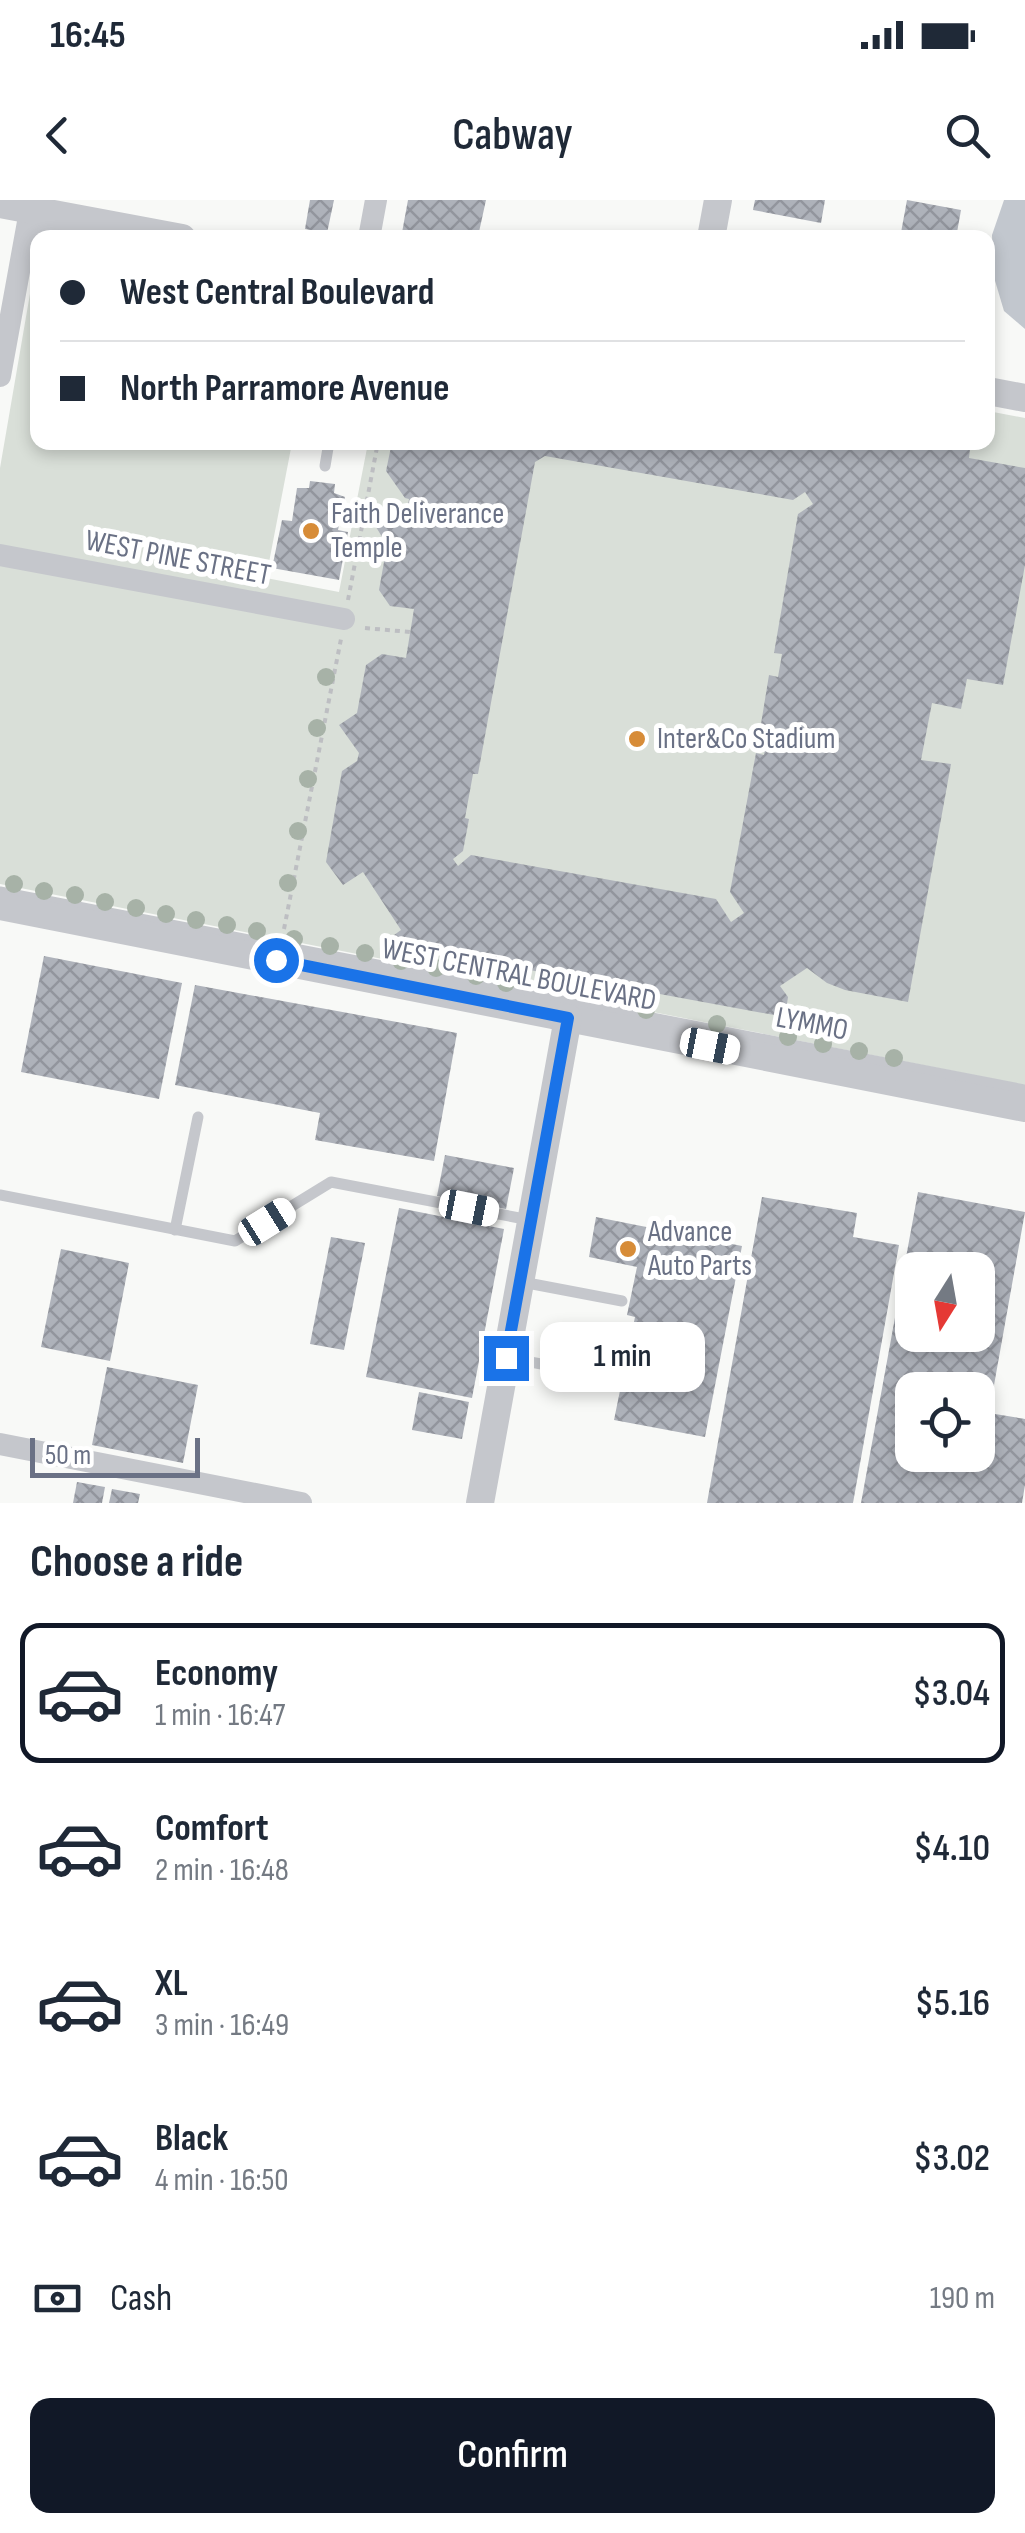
<!DOCTYPE html>
<meta charset="utf-8">
<style>
body{margin:0;font-family:"Sofia Sans Condensed",sans-serif;background:#f6f6f7;color:#1f2937;height:100vh;display:flex;flex-direction:column;font-size:38px;white-space:nowrap}
*{box-sizing:border-box;margin:0}
p{font-size:32px;color:#747a83}
.icon{flex:none;width:55px;height:55px;fill:none;stroke:currentColor;stroke-width:2;stroke-linecap:round;stroke-linejoin:round}
.map{position:relative;height:1303px;overflow:hidden}
.drawer{display:flex;flex-direction:column;background:#fff;flex:1}
.drawer>*{flex:none}
.top-card{position:absolute;left:30px;top:30px;width:965px;height:220px;border-radius:20px;box-shadow:0 5px 15px #0003;display:grid;align-content:center;height:220px;padding:0 30px;background:#fff}
.needle{width:65px;rotate:191deg}
.fabs{position:absolute;left:895px;top:1052px;display:grid;gap:20px}
.fabs a{display:grid;place-items:center;width:100px;height:100px;border-radius:20px;background:#fff;box-shadow:0 5px 15px #0003;font-size:50px}
.scale{position:absolute;left:30px;bottom:25px;width:170px;box-sizing:border-box;padding-left:10px;border:5px solid #6a7185;border-top:0;font-size:28px;line-height:35px;white-space:nowrap;color:#6a7185;-webkit-text-stroke:8px #fff;paint-order:stroke}
.end{position:absolute;width:45px;height:45px;margin:-22px;border:12px solid #1a73e8;background:#fff;box-shadow:0 0 0 5px #fff}
.from{border-radius:50%}
.bubble{position:absolute;height:70px;border-radius:20px;background:#fff;box-shadow:0 5px 15px #0003;font-size:32px;font-weight:600;line-height:70px;text-align:center}
.car{position:absolute;width:30px;height:60px;margin:-30px -15px;border-radius:12px;box-shadow:0 0 8px 2px #0007;background:linear-gradient(#fff 24%,#345 0 40%,#fff 0 76%,#345 0 86%,#fff 0)}
.top-card b{display:flex;align-items:center;gap:35px;height:95px;font-size:38px}
.top-card b+b{border-top:2px solid #e0e1e3}
.top-card i{width:25px;height:25px;background:#1f2937}
ul{padding:0;list-style:none}
li{display:flex;align-items:center;gap:30px;height:140px;margin:0 20px 15px;padding:0 10px;border:5px solid transparent;border-radius:20px}
li div{flex:1}
li b{display:block;font-size:38px}
li em{font-style:normal;font-weight:600}
li.active{border-color:#111827}
li>.icon{width:90px;height:90px;stroke-width:1.5}
h2{padding:0 30px;font-size:45px;line-height:120px}
.pay{display:flex;align-items:center;gap:25px;height:110px;padding:0 30px;font-size:38px}
.pay p{margin-inline-start:auto}
.action{display:flex;gap:20px;margin-top:auto;padding:20px 30px}
.action a{flex:1;height:115px;border-radius:20px;background:#111827;color:#fff;font-size:40px;font-weight:600;line-height:115px;text-align:center}
.status{display:flex;justify-content:space-between;align-items:center;height:70px;padding:0 50px;background:#fff;direction:ltr}
.status svg{height:28px;fill:currentColor}
header{display:flex;justify-content:space-between;align-items:center;height:130px;padding:0 30px;background:#fff;font-size:45px;font-weight:600}
.map>svg:first-child{display:block}
.green{fill:#d9dfd8}
.water{fill:#c2c7ce}
.building{fill:url(#building-cross-hatch);fill-rule:evenodd}
.lines{fill:none;stroke-linecap:round;stroke-linejoin:round}
.path{stroke:#bdbec2;stroke-width:4;stroke-dasharray:5 5;stroke-linecap:butt}
.service{stroke:#c5c7cc;stroke-width:11}
.minor{stroke:#c5c7cc;stroke-width:22}
.tertiary{stroke:#c5c7cc;stroke-width:28}
.tree{fill:#a7b2a7}
.route{stroke:#1a73e8;stroke-width:12}
.poi-dot{fill:#d78c38;stroke:#fff;stroke-width:4}
.labels{text-anchor:middle;dominant-baseline:central;stroke-width:10;stroke-linejoin:round;paint-order:stroke}
.poi-label{font-size:30px;fill:#6a7185;stroke:#fff;text-anchor:start}
.street-label{font-size:30px;fill:#6a7185;stroke:#fff}
</style>
<div class="status"><b>16:45</b><svg viewBox="0 0 49 12"><path d="M0 12V9h3v3zM5 12V6h3v6zM10 12V3h3v9zM15 12V0h3v12zM26 1h20v11H26zM47 4h2v5h-2z"/></svg></div>
<header><svg class="icon" aria-label="back" viewBox="0 0 24 24"><path d="M15 5l-7 7 7 7"/></svg>Cabway<svg class="icon" aria-label="search" viewBox="0 0 24 24"><circle cx="10" cy="10" r="6"/><path d="M15 15l6 6"/></svg></header>
<div class="map">
<svg width="1025" height="1303" viewBox="0 0 1025 1303">
<defs>
<pattern id="building-cross-hatch" width="8" height="8" patternUnits="userSpaceOnUse" patternTransform="scale(2.5)"><rect width="8" height="8" fill="#aeb2ba"/><path d="M0 0l8 8M0 8l8-8" fill="none" stroke="#92959d"/></pattern>
</defs>
<rect width="100%" height="100%" fill="#f8f9f7"/>
<!-- green -->
<path class="green" d="M 37,53 L 38,242 L 292,243 L 266,378 L 339,392 L 368,243 L 988,242 L 988,211 L 1025,218 L 1025,885 L 0,684 L 0,268 Z"/>
<!-- water -->
<path class="water" d="M 1004,0 L 1025,0 L 1025,129 L 1004,111 L 993,74 L 992,35 Z"/>
<!-- building -->
<g class="building">
<path d="M 310,0 L 334,0 L 327,33 L 305,29 Z"/>
<path d="M 408,0 L 486,0 L 479,32 L 498,36 L 498,38 L 401,38 Z"/>
<path d="M 755,0 L 825,0 L 821,23 L 753,10 Z"/>
<path d="M 907,0 L 961,10 L 956,38 L 900,38 Z"/>
<path d="M 392,242 L 966,242 L 970,249 L 969,258 L 1025,268 L 1025,365 L 1003,485 L 967,479 L 961,509 L 932,503 L 921,560 L 951,564 L 908,802 L 845,790 L 827,783 L 807,768 L 780,786 L 788,797 L 785,817 L 383,743 L 401,730 L 363,672 L 343,685 L 326,662 L 342,571 L 357,561 L 359,553 L 339,525 L 357,513 L 366,465 L 382,454 L 406,458 L 414,409 L 390,406 L 379,390 L 387,345 L 376,327 L 403,308 L 407,309 L 409,299 L 405,298 L 386,271 ZM 545,256 L 793,300 L 805,292 L 813,304 L 798,314 L 774,453 L 782,454 L 778,477 L 769,475 L 760,530 L 768,532 L 764,555 L 756,553 L 730,692 L 744,713 L 731,722 L 716,699 L 471,655 L 458,666 L 453,659 L 463,651 L 469,619 L 465,618 L 473,574 L 478,574 L 535,262 Z"/>
<path d="M 310,281 L 335,284 L 334,293 L 345,297 L 338,330 L 348,332 L 339,380 L 272,368 L 282,320 L 292,321 L 297,288 L 309,288 Z"/>
<path d="M 44,756 L 182,783 L 159,899 L 21,872 Z"/>
<path d="M 195,785 L 457,833 L 434,961 L 315,940 L 320,913 L 175,885 Z"/>
<path d="M 445,955 L 514,968 L 506,1009 L 437,996 Z"/>
<path d="M 918,992 L 1025,1012 L 989,1213 L 1025,1219 L 1025,1285 L 1022,1303 L 861,1303 ZM 912,1070 L 978,1070 L 978,1135 L 912,1135 ZM 912,1190 L 978,1190 L 978,1255 L 912,1255 Z"/>
<path d="M 762,997 L 857,1013 L 853,1037 L 899,1045 L 853,1303 L 707,1303 Z"/>
<path d="M 399,1008 L 504,1029 L 472,1198 L 366,1177 Z"/>
<path d="M 596,1017 L 742,1046 L 705,1237 L 614,1220 L 635,1117 L 627,1115 L 637,1067 L 589,1057 Z"/>
<path d="M 331,1037 L 365,1043 L 344,1150 L 310,1144 Z"/>
<path d="M 61,1049 L 129,1063 L 110,1161 L 41,1147 Z"/>
<path d="M 107,1167 L 198,1185 L 183,1263 L 92,1245 Z"/>
<path d="M 419,1192 L 469,1202 L 462,1239 L 412,1230 Z"/>
<path d="M 77,1282 L 105,1287 L 102,1303 L 73,1303 Z"/>
<path d="M 112,1289 L 140,1294 L 138,1303 L 109,1303 Z"/>
</g>
<g class="lines">
<!-- path -->
<g class="path">
<path d="M 348,400 L 378,242"/>
<path d="M 365,428 L 410,432"/>
<path d="M 284,729 L 341,439"/>
</g>
<!-- service -->
<g class="service">
<path d="M 26,27 L 82,38"/>
<path d="M 325,266 L 329,242"/>
<path d="M 0,692 L 1025,890"/>
<path d="M 0,995 L 235,1041 L 331,982 L 530,1020"/>
<path d="M 175,1030 L 198,917"/>
<path d="M 522,1082 L 622,1101"/>
<path d="M 508,1158 L 612,1177"/>
</g>
<!-- minor -->
<g class="minor">
<path d="M 369,38 L 376,0"/>
<path d="M 0,176 L 32,0"/>
<path d="M 0,355 L 344,419"/>
<path d="M 0,1244 L 301,1303"/>
</g>
<!-- tertiary -->
<g class="tertiary">
<path d="M 0,4 L 182,38"/>
<path d="M 711,38 L 718,0"/>
<path d="M 988,191 L 1025,198"/>
<path d="M 0,706 L 1025,908"/>
<path d="M 480,1303 L 568,818"/>
</g>
</g>
<!-- trees -->
<g class="tree">
<circle cx="326" cy="477" r="9"/>
<circle cx="317" cy="528" r="9"/>
<circle cx="308" cy="579" r="9"/>
<circle cx="298" cy="631" r="9"/>
<circle cx="288" cy="683" r="9"/>
<circle cx="14" cy="684" r="9"/>
<circle cx="44" cy="691" r="9"/>
<circle cx="75" cy="695" r="9"/>
<circle cx="105" cy="702" r="9"/>
<circle cx="136" cy="708" r="9"/>
<circle cx="166" cy="714" r="9"/>
<circle cx="196" cy="720" r="9"/>
<circle cx="227" cy="725" r="9"/>
<circle cx="257" cy="731" r="9"/>
<circle cx="294" cy="739" r="9"/>
<circle cx="330" cy="746" r="9"/>
<circle cx="365" cy="753" r="9"/>
<circle cx="401" cy="761" r="9"/>
<circle cx="436" cy="768" r="9"/>
<circle cx="476" cy="776" r="9"/>
<circle cx="506" cy="783" r="9"/>
<circle cx="646" cy="810" r="9"/>
<circle cx="717" cy="824" r="9"/>
<circle cx="788" cy="837" r="9"/>
<circle cx="823" cy="844" r="9"/>
<circle cx="859" cy="851" r="9"/>
<circle cx="894" cy="858" r="9"/>
</g>
<g class="lines">
<!-- route -->
<path class="route" d="M 276,760 L 568,818 L 506,1158"/>
</g>
<!-- markers -->
<g class="poi-dot">
<circle cx="311" cy="331" r="10"/>
<circle cx="637" cy="539" r="10"/>
<circle cx="628" cy="1049" r="10"/>
</g>
<g class="labels">
<!-- poi labels -->
<g class="poi-label">
<text x="331" y="314">Faith Deliverance<tspan x="331" dy="34">Temple</tspan></text>
<text x="657" y="539">Inter&amp;Co Stadium</text>
<text x="648" y="1032">Advance<tspan x="648" dy="34">Auto Parts</tspan></text>
</g>
<!-- street labels -->
<g class="street-label">
<text transform="translate(178 358) rotate(11)">WEST PINE STREET</text>
<text transform="translate(519 775) rotate(11)">WEST CENTRAL BOULEVARD</text>
<text transform="translate(812 824) rotate(11)">LYMMO</text>
</g>
</g>
</svg>
<div class="fabs">
<a><svg class="needle" viewBox="-14 -14 28 28"><path d="M0-13l5 13h-10z" fill="#e53935"/><path d="M0 13l5-13h-10z" fill="#747a83"/></svg></a>
<a><svg class="icon" aria-label="locate" viewBox="0 0 24 24"><circle cx="12" cy="12" r="6"/><path d="M12 2v4M12 18v4M2 12h4M18 12h4"/></svg></a>
</div>
<div class="scale">50 m</div>
<i class="end from" style="left:276px;top:760px"></i>
<i class="end" style="left:506px;top:1158px"></i>
<div class="bubble" style="left:540px;top:1122px;width:165px">1 min</div>
<i class="car" style="left:710px;top:846px;rotate:101deg"></i>
<i class="car" style="left:469px;top:1008px;rotate:101deg"></i>
<i class="car" style="left:267px;top:1022px;rotate:58deg"></i>
<div class="top-card">
<b><i class="from"></i>West Central Boulevard</b>
<b><i></i>North Parramore Avenue</b>
</div>
</div>
<section class="drawer">
<h2>Choose a ride</h2>
<ul>
<li class="active"><svg class="icon" aria-label="car" viewBox="0 0 24 24"><path d="M5 17H2v-5l4-1 3-4h7l3 4 3 1v5h-3M9 17h6M6 11h13"/><circle cx="7" cy="17" r="2"/><circle cx="17" cy="17" r="2"/></svg><div><b>Economy</b><p>1 min · 16:47</p></div><em>$3.04</em></li>
<li><svg class="icon" aria-label="car" viewBox="0 0 24 24"><path d="M5 17H2v-5l4-1 3-4h7l3 4 3 1v5h-3M9 17h6M6 11h13"/><circle cx="7" cy="17" r="2"/><circle cx="17" cy="17" r="2"/></svg><div><b>Comfort</b><p>2 min · 16:48</p></div><em>$4.10</em></li>
<li><svg class="icon" aria-label="car" viewBox="0 0 24 24"><path d="M5 17H2v-5l4-1 3-4h7l3 4 3 1v5h-3M9 17h6M6 11h13"/><circle cx="7" cy="17" r="2"/><circle cx="17" cy="17" r="2"/></svg><div><b>XL</b><p>3 min · 16:49</p></div><em>$5.16</em></li>
<li><svg class="icon" aria-label="car" viewBox="0 0 24 24"><path d="M5 17H2v-5l4-1 3-4h7l3 4 3 1v5h-3M9 17h6M6 11h13"/><circle cx="7" cy="17" r="2"/><circle cx="17" cy="17" r="2"/></svg><div><b>Black</b><p>4 min · 16:50</p></div><em>$3.02</em></li>
</ul>
<div class="pay"><svg class="icon" aria-label="cash" viewBox="0 0 24 24"><path d="M3 7h18v10H3z"/><circle cx="12" cy="12" r="2"/></svg>Cash<p>190 m</p></div>
<div class="action"><a>Confirm</a></div>
</section>
